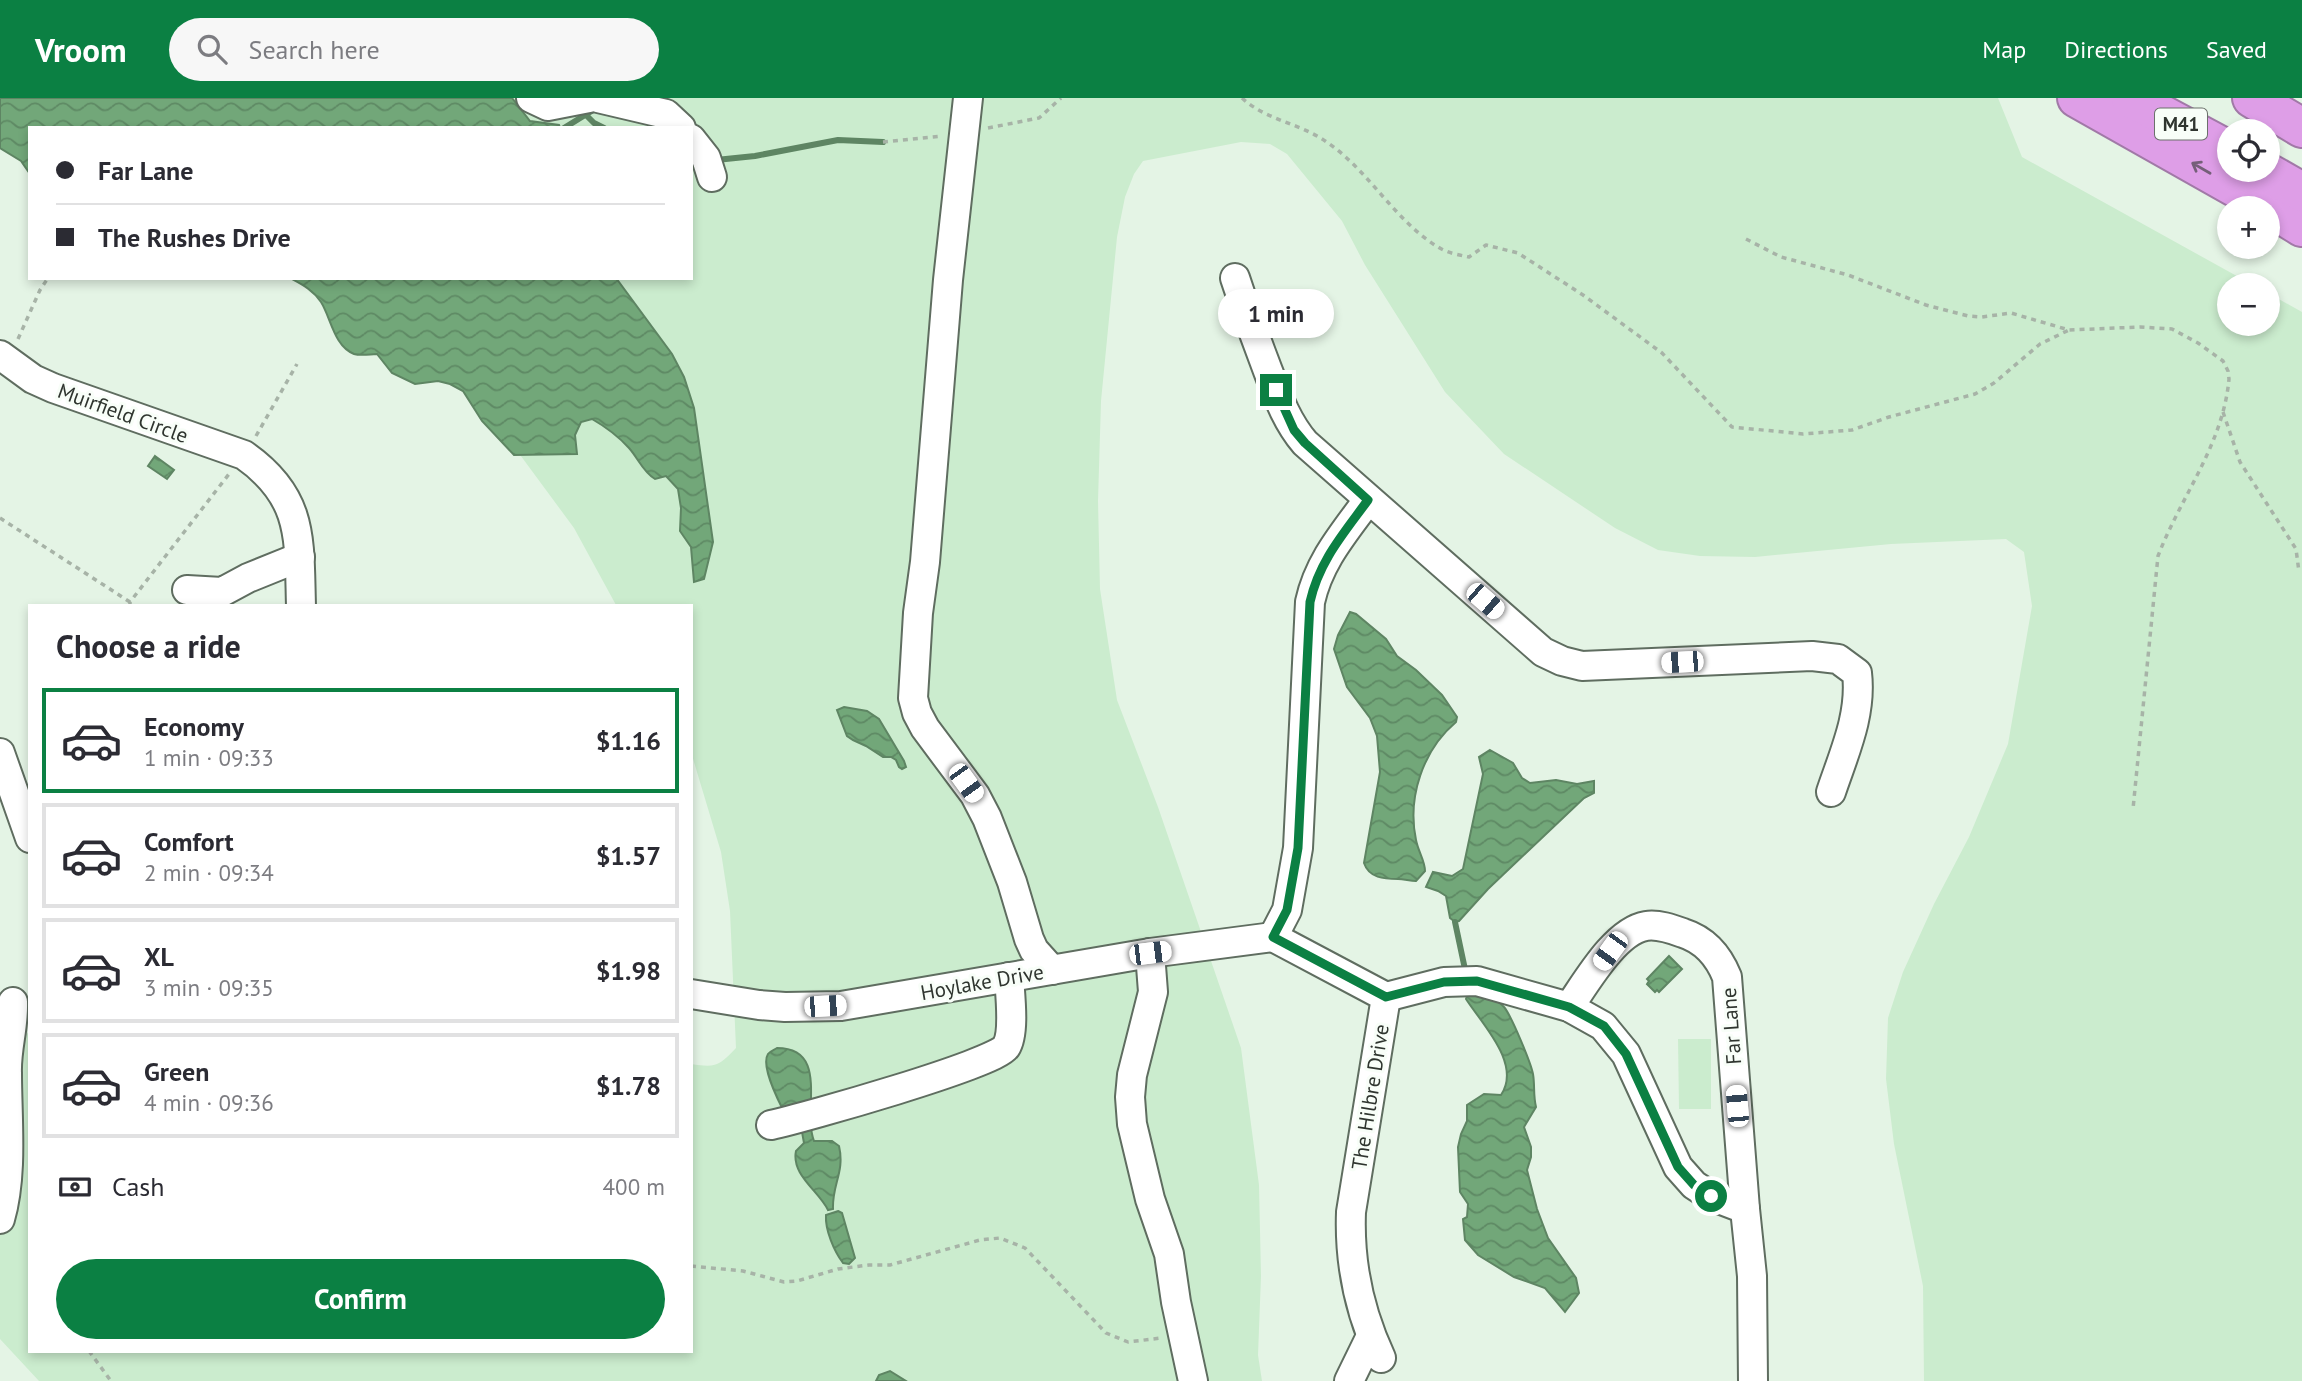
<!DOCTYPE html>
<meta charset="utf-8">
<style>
body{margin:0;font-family:"PT Sans",sans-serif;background:#f7f7f7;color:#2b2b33;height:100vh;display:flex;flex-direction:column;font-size:26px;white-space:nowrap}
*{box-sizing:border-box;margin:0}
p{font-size:23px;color:#7c7c81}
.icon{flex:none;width:38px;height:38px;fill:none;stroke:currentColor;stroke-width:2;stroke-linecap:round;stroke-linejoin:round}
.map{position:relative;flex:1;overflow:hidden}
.side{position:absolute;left:28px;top:506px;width:665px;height:749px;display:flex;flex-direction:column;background:#fff;border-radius:0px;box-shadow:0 4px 10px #0003}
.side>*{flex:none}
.top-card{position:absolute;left:28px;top:28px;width:665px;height:154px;border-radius:0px;box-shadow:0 4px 10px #0003;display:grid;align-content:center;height:154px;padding:0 28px;background:#fff}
.tools{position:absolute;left:2217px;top:21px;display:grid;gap:14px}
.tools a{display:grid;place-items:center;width:63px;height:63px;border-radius:50%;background:#fff;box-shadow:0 4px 10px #0003;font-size:35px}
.end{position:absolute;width:32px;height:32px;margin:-16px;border:9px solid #0b8043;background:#fff;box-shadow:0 0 0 4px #fff}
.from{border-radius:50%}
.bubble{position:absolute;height:49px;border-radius:24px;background:#fff;box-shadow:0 4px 10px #0003;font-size:23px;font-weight:800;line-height:49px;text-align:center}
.car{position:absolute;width:21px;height:42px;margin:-21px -10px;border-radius:9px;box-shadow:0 0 5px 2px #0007;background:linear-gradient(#fff 24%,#345 0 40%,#fff 0 76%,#345 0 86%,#fff 0)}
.top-card b{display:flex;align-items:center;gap:24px;height:66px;font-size:26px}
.top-card b+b{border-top:2px solid #e1e1e2}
.top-card i{width:18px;height:18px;background:#2b2b33}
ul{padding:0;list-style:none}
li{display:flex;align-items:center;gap:21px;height:105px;margin:0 14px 10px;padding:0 14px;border:4px solid #e1e1e2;border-radius:0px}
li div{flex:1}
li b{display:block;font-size:26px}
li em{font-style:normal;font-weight:800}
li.selected{border-color:#0b8043}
li>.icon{width:63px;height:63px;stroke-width:1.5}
h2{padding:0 28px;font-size:32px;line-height:84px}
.pay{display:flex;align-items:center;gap:18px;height:77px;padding:0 28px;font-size:26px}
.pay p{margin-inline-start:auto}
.primary-button{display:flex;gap:14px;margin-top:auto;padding:14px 28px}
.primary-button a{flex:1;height:80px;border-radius:42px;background:#0b8043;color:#fff;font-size:28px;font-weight:800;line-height:80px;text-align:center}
header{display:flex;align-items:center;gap:42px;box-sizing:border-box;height:98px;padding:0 35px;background:#0b8043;color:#fff}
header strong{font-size:33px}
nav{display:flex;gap:38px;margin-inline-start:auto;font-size:24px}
.search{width:490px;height:63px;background:#f7f7f7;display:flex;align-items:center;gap:18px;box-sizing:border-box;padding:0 24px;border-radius:38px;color:#7c7c81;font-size:26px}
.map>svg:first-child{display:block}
.green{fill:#cbecce}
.water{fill:url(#water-waves);stroke:#5e8563;stroke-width:2}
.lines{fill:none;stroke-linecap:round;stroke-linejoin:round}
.stream{stroke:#5e8563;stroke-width:6}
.minor-casing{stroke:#5f6d60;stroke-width:32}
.highway-casing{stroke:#a179a7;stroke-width:42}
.path{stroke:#a7b3a7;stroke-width:3.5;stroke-dasharray:5 5;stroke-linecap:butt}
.minor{stroke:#fff;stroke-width:28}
.highway{stroke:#de9ee7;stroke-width:38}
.oneway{stroke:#755f79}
.route{stroke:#0b8043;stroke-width:9}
.labels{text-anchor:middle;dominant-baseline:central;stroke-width:6;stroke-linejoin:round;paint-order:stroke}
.shield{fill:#f8fef8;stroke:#6b716b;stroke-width:2}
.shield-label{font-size:19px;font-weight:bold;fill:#2f352f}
.street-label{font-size:21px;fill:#2f352f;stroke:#f8fef8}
</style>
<header>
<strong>Vroom</strong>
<div class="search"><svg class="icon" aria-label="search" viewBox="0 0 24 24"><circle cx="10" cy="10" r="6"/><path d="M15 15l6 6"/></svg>Search here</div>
<nav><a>Map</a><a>Directions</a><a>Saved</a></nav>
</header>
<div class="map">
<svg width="2302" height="1283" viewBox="0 0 2302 1283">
<defs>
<pattern id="water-waves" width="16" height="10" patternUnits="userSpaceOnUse" patternTransform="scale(1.75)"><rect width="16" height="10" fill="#72a779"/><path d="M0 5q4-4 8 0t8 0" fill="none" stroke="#5e8964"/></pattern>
</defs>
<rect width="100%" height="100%" fill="#e4f4e5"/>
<!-- green -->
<g class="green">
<path d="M 291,0 L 1998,0 L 2022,59 L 2253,187 L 2230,187 L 2230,226 L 2268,226 L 2268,195 L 2302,214 L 2302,1283 L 1924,1283 L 1923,1188 L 1894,1046 L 1886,981 L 1888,920 L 1903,874 L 1934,806 L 1969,739 L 2008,646 L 2032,508 L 2024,454 L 2006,441 L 1891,446 L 1755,459 L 1700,458 L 1658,452 L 1615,430 L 1504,356 L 1445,294 L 1365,167 L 1342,123 L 1287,56 L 1270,46 L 1241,44 L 1143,63 L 1134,76 L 1125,99 L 1117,139 L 1101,303 L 1098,403 L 1100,491 L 1117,602 L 1158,709 L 1241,950 L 1259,1087 L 1261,1178 L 1258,1257 L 1262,1283 L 39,1283 L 0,1241 L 0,949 L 30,934 L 30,1253 L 691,1253 L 691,966 C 716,970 719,968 736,950 L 730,813 L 721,754 L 691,654 L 691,508 L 616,507 L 574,430 L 400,194 L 392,180 L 691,180 L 691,30 L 308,30 Z"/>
<path d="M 1678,941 L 1711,941 L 1711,1011 L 1679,1011 Z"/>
</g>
<!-- water -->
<g class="water">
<path d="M 0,0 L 512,0 L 530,23 L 559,27 L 560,30 L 30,30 L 30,76 L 21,63 L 0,50 Z"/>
<path d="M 290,180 L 616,180 L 672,256 L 684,279 L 694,310 L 713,444 L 704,481 L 694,484 L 691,449 L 680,433 L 681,410 L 678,391 L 666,378 L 655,381 C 643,374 638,360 629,350 C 618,338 606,329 592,321 L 581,324 L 575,337 L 577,356 L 514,357 L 482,323 L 463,293 L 450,286 L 438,283 L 415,286 L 392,275 L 377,256 C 371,256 361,258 354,256 C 334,248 331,220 321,204 C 313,192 303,187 290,180 Z"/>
<path d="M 155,358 L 174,372 L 167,381 L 148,368 Z"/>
<path d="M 1350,514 L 1356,516 L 1386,541 L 1397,558 L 1416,572 L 1442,597 L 1457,619 L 1456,624 C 1423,652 1407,699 1416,742 C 1418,753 1425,763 1425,773 L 1416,783 C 1410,783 1404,781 1398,781 C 1384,781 1369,780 1364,765 L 1380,674 L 1377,638 L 1370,620 L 1347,589 L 1334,551 L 1338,537 Z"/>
<path d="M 844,609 L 867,613 L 879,621 L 904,663 L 906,669 L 902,671 L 899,669 L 896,662 L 891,659 L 883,659 L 866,648 L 853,642 L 847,638 L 837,612 Z"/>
<path d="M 1490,652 L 1513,665 L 1522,680 L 1530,685 L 1556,682 L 1577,686 L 1594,683 L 1594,695 L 1584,700 L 1488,791 L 1459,823 L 1455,824 L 1450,820 L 1446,798 L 1438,793 L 1426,789 L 1433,774 L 1452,778 L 1463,771 L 1483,676 L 1479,659 Z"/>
<path d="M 1669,858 L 1682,871 L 1659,894 L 1657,892 L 1655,894 L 1647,886 L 1649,883 L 1647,881 Z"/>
<path d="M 1468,896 C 1481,896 1495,899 1504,909 C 1511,917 1531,965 1533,976 C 1535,988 1533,996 1536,1009 L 1524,1029 L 1531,1049 L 1531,1059 L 1527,1072 L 1537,1111 L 1548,1140 L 1576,1180 L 1579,1195 L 1565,1214 L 1545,1190 L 1514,1179 L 1478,1157 L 1465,1142 L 1463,1121 L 1467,1119 L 1468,1106 L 1460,1094 L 1458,1049 L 1461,1036 L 1467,1023 L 1467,1007 L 1484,996 L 1501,997 C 1522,966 1482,926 1466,901 Z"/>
<path d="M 777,950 C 830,950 802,1013 814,1043 L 832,1043 L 839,1048 C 845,1074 832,1086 833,1111 L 828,1112 C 819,1093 791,1077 796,1053 L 804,1045 L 802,1034 L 795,1034 C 787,1020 759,970 768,956 C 770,953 774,952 777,950 Z"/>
<path d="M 838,1113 L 842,1115 L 855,1160 L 849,1166 L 843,1165 C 834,1153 825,1132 826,1117 Z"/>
<path d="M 890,1273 L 906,1283 L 876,1283 L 879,1277 Z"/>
</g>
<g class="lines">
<!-- stream -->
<g class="stream">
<path d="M 586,17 L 594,25 L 604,30"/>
<path d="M 564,30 L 598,9"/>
<path d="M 716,62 L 755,58 L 838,42 L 883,44"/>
<path d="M 1455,824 L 1466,876"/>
</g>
<defs>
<g id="minor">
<path d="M 531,0 L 548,8 L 589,0"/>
<path d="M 598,0 L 666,16 L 681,30"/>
<path d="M 968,0 L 948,182 L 925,464 L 918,515 L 913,600 L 917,615 L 925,630 L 975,697 L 987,720 L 1012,784 L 1029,841 L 1034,852 L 1052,872"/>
<path d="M 691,41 L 706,60 L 712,79"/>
<path d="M 1235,180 C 1245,211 1256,242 1268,273 C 1278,299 1287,324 1305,345 L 1543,554 L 1562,563 L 1582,568 L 1812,558 L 1838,561 L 1857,575 C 1862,617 1844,655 1831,694"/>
<path d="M 0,257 L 33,281 L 53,290 L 244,357 C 304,399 299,441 301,508"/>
<path d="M 187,492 L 222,494 L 248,480 L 300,459"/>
<path d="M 0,655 L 30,740"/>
<path d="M 1273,839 L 1386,899 L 1351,1114 C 1349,1166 1359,1213 1381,1260"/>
<path d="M 1273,839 L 1287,812 L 1298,750 L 1310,504 C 1319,463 1344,435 1368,402"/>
<path d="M 1150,855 L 1153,894 L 1132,977 L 1130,999 L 1132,1026 L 1150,1101 L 1169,1156 L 1176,1204 L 1193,1283"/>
<path d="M 691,896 L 759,907 L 785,909 L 841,908 L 1150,855 L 1273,839"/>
<path d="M 1386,899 L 1444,884 L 1477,883 L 1569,909 L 1603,928 L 1626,956 L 1678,1069 L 1694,1087 L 1711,1098 L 1745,1111 L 1752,1178 L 1753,1283"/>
<path d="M 1569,909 C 1586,885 1615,833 1646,828 C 1658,826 1672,831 1683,835 C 1705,842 1719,859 1727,879 L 1745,1111"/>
<path d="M 771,1027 C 803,1020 995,966 1006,949 C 1015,935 1010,896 1009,879"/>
<path d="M 0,1121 C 13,1077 7,1021 7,975 C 6,951 14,929 13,904"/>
<path d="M 1349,1283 L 1371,1238"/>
</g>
<g id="highway">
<path d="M 2077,0 L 2263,105 L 2302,129"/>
<path d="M 2131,0 L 2230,53"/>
<path d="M 2252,0 L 2302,30"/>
<path d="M 2263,72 L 2302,94"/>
</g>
</defs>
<!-- minor casing -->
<use href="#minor" class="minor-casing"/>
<!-- highway casing -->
<use href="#highway" class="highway-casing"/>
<!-- path -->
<g class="path">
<path d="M 1242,0 C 1267,23 1301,25 1328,45 C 1369,73 1395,123 1438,149 C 1447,155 1459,157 1469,159 L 1486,147 L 1518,155 L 1583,197 L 1662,255 L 1732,329 L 1803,336 L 1852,332 L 1889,319 L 1975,296 L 1994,285 L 2040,246 L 2069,232"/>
<path d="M 988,30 L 1039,20 L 1061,0"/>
<path d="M 883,44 L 942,38"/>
<path d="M 1746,141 L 1781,159 L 1848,177 L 1926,207 L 1968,218 L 1982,219 L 2011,215 L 2069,232 L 2140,229 L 2172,231 L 2198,245 L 2223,263 L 2228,273 L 2229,281 C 2223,347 2181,398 2158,458 L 2133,711"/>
<path d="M 18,241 L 40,192 L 48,180"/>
<path d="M 2223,314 L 2240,364 L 2296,451 L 2299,474"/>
<path d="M 256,338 L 297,266"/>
<path d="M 0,420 L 130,504"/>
<path d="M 130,508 L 130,504 L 229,376"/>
<path d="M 691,1168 L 743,1173 L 784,1184 L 797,1183 L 838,1171 L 869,1167 L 890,1167 L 980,1142 L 1000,1140 L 1025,1150 L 1106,1235 L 1128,1244 L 1161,1240"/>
<path d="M 89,1253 L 111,1283"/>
</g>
<!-- minor -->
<use href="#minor" class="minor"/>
<!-- highway -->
<use href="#highway" class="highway"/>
</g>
<!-- one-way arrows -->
<defs><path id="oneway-shaft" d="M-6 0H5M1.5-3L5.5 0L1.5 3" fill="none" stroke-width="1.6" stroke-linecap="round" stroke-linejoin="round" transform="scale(1.75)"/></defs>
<use class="oneway" href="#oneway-shaft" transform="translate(2201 70) rotate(-150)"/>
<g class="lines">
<!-- route -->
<path class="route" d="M 1276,292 L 1294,332 L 1305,345 L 1368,402 C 1344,435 1319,463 1310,504 L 1298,750 L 1287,812 L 1273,839 L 1386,899 L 1444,884 L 1477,883 L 1569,909 L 1604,928 L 1626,956 L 1678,1069 L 1694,1087 L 1711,1098"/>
</g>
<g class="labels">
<!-- shield labels -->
<rect class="shield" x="2155" y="10.5" width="52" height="31" rx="5"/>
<g class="shield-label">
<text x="2181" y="26">M41</text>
</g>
<!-- street labels -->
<g class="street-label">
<text transform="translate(123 315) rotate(20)">Muirfield Circle</text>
<text transform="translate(982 884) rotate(-10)">Hoylake Drive</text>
<text transform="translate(1731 928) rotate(-94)">Far Lane</text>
<text transform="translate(1370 999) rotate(-81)">The Hilbre Drive</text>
</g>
</g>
</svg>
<div class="tools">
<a><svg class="icon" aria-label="locate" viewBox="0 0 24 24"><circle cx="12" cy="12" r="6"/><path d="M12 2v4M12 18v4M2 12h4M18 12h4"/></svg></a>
<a>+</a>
<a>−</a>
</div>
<i class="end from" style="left:1711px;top:1098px"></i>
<i class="end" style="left:1276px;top:292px"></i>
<div class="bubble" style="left:1218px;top:191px;width:116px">1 min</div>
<i class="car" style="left:1485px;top:503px;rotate:131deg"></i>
<i class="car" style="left:1682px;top:564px;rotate:267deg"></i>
<i class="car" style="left:966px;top:685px;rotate:144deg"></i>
<i class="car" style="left:1610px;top:853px;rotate:216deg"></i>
<i class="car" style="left:1150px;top:855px;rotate:83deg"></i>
<i class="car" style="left:825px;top:908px;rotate:87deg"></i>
<i class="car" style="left:1737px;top:1008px;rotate:355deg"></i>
<div class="top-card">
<b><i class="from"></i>Far Lane</b>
<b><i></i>The Rushes Drive</b>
</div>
<section class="side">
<h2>Choose a ride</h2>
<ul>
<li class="selected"><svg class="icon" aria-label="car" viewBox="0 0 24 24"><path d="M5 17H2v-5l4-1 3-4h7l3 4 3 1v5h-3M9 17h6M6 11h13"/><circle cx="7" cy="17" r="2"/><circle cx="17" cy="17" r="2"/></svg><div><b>Economy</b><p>1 min · 09:33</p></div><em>$1.16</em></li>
<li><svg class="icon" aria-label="car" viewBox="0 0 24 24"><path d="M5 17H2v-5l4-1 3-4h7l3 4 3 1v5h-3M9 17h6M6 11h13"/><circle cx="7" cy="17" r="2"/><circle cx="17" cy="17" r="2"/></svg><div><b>Comfort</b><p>2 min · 09:34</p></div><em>$1.57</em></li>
<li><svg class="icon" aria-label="car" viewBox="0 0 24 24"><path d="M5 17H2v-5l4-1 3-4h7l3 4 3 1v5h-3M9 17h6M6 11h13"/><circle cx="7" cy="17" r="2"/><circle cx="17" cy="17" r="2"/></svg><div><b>XL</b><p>3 min · 09:35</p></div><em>$1.98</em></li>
<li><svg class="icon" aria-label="car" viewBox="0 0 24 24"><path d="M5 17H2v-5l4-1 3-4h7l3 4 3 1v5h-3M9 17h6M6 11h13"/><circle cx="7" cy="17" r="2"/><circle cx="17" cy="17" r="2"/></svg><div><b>Green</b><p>4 min · 09:36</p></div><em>$1.78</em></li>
</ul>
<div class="pay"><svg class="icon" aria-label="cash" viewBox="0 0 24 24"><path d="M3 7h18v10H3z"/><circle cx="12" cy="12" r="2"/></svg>Cash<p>400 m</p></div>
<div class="primary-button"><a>Confirm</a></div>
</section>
</div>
